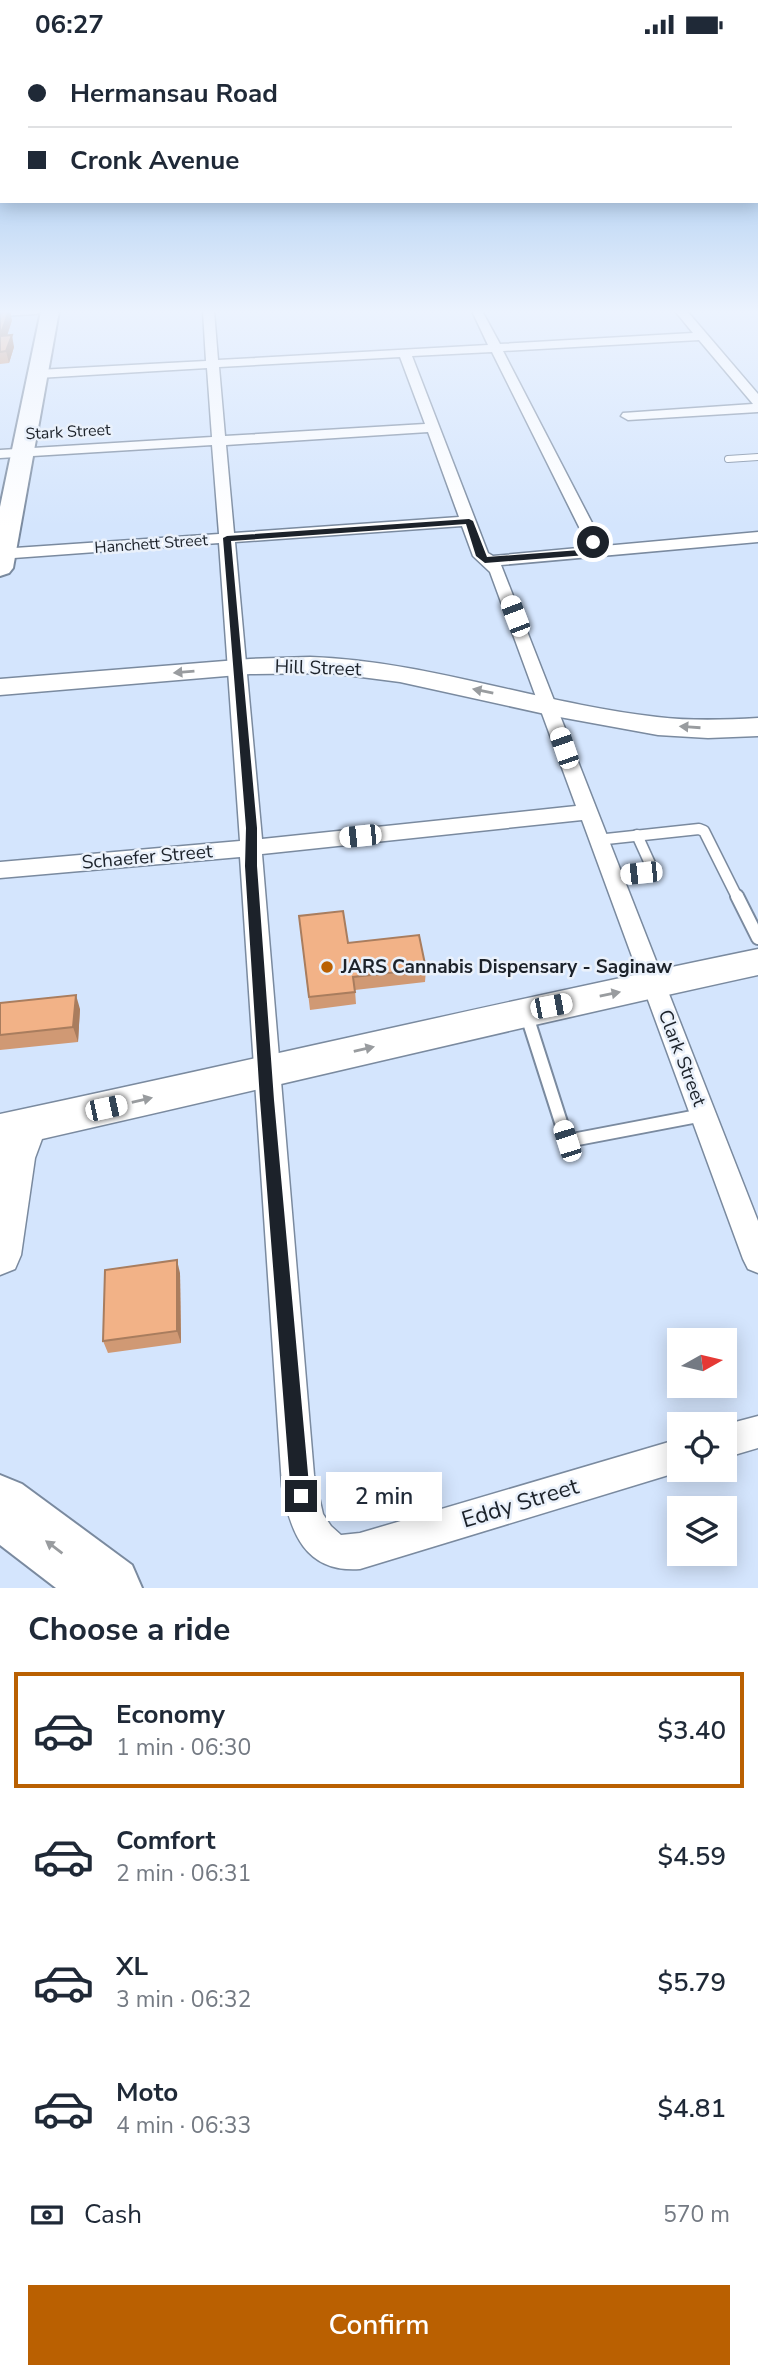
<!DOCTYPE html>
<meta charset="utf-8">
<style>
body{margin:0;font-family:"Nunito Sans",sans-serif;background:#f6f6f7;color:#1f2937;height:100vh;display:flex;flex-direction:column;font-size:26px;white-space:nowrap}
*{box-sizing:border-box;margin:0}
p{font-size:23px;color:#747a83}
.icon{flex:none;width:38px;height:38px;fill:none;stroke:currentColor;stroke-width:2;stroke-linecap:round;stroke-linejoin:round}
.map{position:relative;height:1539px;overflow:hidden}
.details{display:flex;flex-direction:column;background:#fff;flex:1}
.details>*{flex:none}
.hud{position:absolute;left:0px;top:0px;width:760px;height:154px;box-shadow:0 4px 18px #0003;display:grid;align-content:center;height:154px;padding:0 28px;background:#fff}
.needle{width:46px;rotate:82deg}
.tools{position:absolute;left:667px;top:1279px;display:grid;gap:14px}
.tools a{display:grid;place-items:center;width:70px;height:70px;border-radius:0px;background:#fff;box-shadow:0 4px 18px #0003;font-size:35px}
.end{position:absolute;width:32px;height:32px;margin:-16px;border:9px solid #1c222a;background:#fff;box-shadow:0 0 0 4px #fff}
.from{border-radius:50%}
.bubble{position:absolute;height:49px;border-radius:0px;background:#fff;box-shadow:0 4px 18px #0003;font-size:23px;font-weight:600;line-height:49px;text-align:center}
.car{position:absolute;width:21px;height:42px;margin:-21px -10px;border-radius:9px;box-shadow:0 0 5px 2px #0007;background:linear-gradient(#fff 24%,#345 0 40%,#fff 0 76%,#345 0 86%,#fff 0)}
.hud b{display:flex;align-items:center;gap:24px;height:66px;font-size:26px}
.hud b+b{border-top:2px solid #e0e1e3}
.hud i{width:18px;height:18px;background:#1f2937}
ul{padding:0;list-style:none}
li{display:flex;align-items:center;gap:21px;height:116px;margin:0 14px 10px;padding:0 14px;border:4px solid transparent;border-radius:0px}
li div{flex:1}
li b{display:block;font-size:26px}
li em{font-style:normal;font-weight:600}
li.active{border-color:#ba6001}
li>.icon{width:63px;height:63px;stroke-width:1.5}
h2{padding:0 28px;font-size:32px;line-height:84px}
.pay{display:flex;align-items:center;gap:18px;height:77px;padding:0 28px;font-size:26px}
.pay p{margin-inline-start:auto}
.action{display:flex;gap:14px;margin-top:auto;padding:14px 28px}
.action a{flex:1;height:80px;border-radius:0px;background:#ba6001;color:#fff;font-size:28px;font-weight:600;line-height:80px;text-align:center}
.status{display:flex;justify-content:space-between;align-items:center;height:49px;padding:0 35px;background:#fff;direction:ltr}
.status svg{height:19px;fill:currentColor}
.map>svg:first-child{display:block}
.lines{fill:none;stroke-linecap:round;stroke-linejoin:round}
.lane-far2-casing{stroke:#7a8a9f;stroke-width:8}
.lane-far1-casing{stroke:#7a8a9f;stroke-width:13}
.lane-casing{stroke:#7a8a9f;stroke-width:16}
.street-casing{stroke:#7a8a9f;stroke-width:3}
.secondary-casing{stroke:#7a8a9f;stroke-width:3}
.primary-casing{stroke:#7a8a9f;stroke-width:4}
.highway-casing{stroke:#7a8a9f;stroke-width:4}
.lane-far2{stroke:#fff;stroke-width:6}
.lane-far1{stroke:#fff;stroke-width:10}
.lane{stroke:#fff;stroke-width:12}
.street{fill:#fff;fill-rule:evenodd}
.secondary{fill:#fff;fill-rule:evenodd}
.primary{fill:#fff;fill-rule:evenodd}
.highway{fill:#fff;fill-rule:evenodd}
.wall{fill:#d09974}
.shaded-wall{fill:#a97d5e}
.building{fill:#f2b287;stroke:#a97d5e;stroke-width:2}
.oneway{fill:#999c9f}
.route{fill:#1c222a}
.poi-dot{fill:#ba6001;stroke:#eaf1fb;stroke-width:2.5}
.labels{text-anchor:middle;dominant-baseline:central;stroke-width:5;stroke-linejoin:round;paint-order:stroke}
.far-street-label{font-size:16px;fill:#1c222a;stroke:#eaf1fb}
.street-label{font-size:19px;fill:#1c222a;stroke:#eaf1fb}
.poi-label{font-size:19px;font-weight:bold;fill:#1c222a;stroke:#eaf1fb;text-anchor:start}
.near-street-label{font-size:23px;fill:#1c222a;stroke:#eaf1fb}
</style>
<div class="status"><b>06:27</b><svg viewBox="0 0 49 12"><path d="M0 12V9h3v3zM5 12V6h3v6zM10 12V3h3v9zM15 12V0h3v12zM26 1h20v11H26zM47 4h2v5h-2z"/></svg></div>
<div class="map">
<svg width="758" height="1539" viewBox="0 0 758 1539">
<rect width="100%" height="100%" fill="#d4e5fd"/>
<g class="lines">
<defs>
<path id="lane-far2" d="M 728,410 L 758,408"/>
<g id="lane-far1">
<path d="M 597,791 L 699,780 L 704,782 L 737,848"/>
<path d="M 611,827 L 650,823 L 652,819 L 637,786"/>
</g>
<g id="lane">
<path d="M 737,847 L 758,889"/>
<path d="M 526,964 L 567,1092 L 703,1066"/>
</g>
<g id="street">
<path d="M 0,262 L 42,262 L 36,265 L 0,267 Z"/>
<path d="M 203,262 L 214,262 L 218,311 L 488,296 L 472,262 L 482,262 L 500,295 L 693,284 L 675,262 L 687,262 L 758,345 L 758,363 L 628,371 L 621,367 L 623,364 L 753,355 L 699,291 L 503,302 L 604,497 L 758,483 L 758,493 L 501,516 L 758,1172 L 758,1224 L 748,1220 L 743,1210 L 582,771 L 262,805 L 314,1426 L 323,1465 L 331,1477 L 341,1486 L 360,1484 L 679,1390 L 679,1421 L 685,1421 L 360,1520 C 305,1524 290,1483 282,1437 L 240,808 L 0,829 L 0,813 L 240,792 L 219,494 L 0,510 L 0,500 L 219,485 L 212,396 L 0,409 L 0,401 L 212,388 L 207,319 L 38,329 L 32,325 L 38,321 L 206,312 ZM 492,303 L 589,498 L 493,507 L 488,504 L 412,307 ZM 400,308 L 425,375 L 225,387 L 219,318 ZM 428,383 L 459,468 L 234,484 L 226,396 ZM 462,477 L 473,507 L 490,523 L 576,757 L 262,790 L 235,493 Z"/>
<path d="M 758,1367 L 758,1399 L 724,1409 L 724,1376 Z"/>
</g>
<g id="secondary">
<path d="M 310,608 C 428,612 540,655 657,668 C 691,672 724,671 758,669 L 758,687 L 708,689 L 658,686 L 554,667 L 400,633 L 330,624 L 250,625 L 0,646 L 0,630 L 250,610 Z"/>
<path d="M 758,900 L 758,926 C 519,978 281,1036 42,1090 L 35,1109 L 21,1206 L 15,1220 L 0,1226 L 0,1065 C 253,1011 505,952 758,900 Z"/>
</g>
<path id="primary" d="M 41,262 L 59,262 L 13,519 L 9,524 L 0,527 L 0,458 Z"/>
<path id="highway" d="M 0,1426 L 22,1435 L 132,1516 L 142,1539 L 56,1539 L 0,1496 Z"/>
</defs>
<!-- lane-far2 casing -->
<use href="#lane-far2" class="lane-far2-casing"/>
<!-- lane-far1 casing -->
<use href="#lane-far1" class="lane-far1-casing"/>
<!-- lane casing -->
<use href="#lane" class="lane-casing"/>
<!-- street casing -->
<use href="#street" class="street-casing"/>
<!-- secondary casing -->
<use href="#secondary" class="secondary-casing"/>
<!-- primary casing -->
<use href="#primary" class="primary-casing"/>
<!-- highway casing -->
<use href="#highway" class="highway-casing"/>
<!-- lane-far2 -->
<use href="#lane-far2" class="lane-far2"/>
<!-- lane-far1 -->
<use href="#lane-far1" class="lane-far1"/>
<!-- lane -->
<use href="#lane" class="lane"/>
<!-- street -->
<use href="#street" class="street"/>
<!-- secondary -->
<use href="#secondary" class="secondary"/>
<!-- primary -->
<use href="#primary" class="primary"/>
<!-- highway -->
<use href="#highway" class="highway"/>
</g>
<!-- wall -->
<g class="wall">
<path d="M 0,262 L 12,271 L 7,287 L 14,298 L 9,314 L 0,315 Z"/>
<path d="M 299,867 L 348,894 L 426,920 L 425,933 L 355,941 L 356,955 L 310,961 Z"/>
<path d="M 0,954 L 80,960 L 78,993 L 0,1001 Z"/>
<path d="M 180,1224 L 181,1294 L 108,1304 L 103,1292 Z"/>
</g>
<!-- shaded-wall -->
<g class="shaded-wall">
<path d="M 9,262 L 10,262 L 12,271 L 3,299 L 0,287 Z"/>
<path d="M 12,286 L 14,298 L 9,314 L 6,302 Z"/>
<path d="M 76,946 L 80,960 L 78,993 L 73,978 Z"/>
<path d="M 177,1211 L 180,1224 L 181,1294 L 177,1282 Z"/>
</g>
<!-- building -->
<g class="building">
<path d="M 0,262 L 9,262 L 0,287 L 12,286 L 6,302 L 0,303 Z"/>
<path d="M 343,862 L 348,894 L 419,886 L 426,920 L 353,928 L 355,943 L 309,948 L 299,867 Z"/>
<path d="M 76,946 L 73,978 L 0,986 L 0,954 Z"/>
<path d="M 177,1211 L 177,1282 L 103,1292 L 105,1221 Z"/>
</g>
<!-- one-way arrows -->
<defs><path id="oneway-solid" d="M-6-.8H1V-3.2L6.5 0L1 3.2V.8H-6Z" transform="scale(1.75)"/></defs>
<g class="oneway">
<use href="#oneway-solid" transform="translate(184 623) rotate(175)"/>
<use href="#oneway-solid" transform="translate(483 642) rotate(-169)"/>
<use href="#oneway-solid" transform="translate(690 678) rotate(-176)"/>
<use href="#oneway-solid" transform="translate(610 945) rotate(-11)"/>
<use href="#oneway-solid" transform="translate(364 1000) rotate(-13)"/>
<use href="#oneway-solid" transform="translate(142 1051) rotate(-13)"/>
<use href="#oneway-solid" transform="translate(54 1498) rotate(-143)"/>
</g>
<!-- sky -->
<linearGradient id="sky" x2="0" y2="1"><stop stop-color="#80b2e7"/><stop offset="0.55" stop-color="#ecf3fe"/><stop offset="1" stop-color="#ecf3fe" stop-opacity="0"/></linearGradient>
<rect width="758" height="477" fill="url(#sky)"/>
<!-- route -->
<path class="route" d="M 469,470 L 473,472 L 487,508 L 593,500 L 589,493 L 593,491 L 603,503 L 599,505 L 485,514 L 476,507 L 466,475 L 231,492 L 257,779 L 257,817 L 274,1051 L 310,1447 L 307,1454 L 301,1456 L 294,1454 L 291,1447 L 260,1051 L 245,817 L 246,779 L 223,489 L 227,487 Z"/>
<!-- markers -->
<circle class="poi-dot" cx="327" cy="918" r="7"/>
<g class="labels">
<!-- far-street labels -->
<g class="far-street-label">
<text transform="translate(68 383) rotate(-3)">Stark Street</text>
<text transform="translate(151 495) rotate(-4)">Hanchett Street</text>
</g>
<!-- street labels -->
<g class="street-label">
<text transform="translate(318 619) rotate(2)">Hill Street</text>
<text transform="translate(147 808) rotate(-5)">Schaefer Street</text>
<text transform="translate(682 1009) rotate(69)">Clark Street</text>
</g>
<!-- poi labels -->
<g class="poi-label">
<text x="341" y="918">JARS Cannabis Dispensary - Saginaw</text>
</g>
<!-- near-street labels -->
<g class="near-street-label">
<text transform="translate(520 1454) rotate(-17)">Eddy Street</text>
</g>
</g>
</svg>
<div class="tools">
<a><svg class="needle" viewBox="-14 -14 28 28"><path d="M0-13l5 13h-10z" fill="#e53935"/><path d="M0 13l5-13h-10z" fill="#747a83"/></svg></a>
<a><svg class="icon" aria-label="locate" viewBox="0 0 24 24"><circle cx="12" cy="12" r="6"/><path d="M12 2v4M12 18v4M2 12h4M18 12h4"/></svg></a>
<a><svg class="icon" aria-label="layers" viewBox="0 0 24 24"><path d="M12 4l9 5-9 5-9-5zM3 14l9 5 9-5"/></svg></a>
</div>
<i class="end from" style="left:593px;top:493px"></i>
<i class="end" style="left:301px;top:1447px"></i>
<div class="bubble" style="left:326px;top:1423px;width:116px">2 min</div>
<i class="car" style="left:515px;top:567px;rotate:339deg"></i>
<i class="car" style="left:564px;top:699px;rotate:341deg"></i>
<i class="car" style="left:360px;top:787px;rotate:264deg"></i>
<i class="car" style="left:641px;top:824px;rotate:264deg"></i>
<i class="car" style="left:551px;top:957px;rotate:79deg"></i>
<i class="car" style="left:106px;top:1059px;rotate:78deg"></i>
<i class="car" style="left:567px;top:1092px;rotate:342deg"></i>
<div class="hud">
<b><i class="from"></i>Hermansau Road</b>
<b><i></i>Cronk Avenue</b>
</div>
</div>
<section class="details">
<h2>Choose a ride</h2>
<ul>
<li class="active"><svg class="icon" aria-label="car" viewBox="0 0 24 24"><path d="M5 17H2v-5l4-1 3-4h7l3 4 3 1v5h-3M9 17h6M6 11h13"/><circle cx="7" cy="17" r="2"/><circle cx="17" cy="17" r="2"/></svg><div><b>Economy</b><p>1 min · 06:30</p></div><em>$3.40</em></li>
<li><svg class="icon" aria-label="car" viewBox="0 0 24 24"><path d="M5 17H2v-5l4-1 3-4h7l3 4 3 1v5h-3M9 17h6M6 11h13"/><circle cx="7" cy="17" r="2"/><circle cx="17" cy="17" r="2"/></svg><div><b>Comfort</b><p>2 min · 06:31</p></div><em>$4.59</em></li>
<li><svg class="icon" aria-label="car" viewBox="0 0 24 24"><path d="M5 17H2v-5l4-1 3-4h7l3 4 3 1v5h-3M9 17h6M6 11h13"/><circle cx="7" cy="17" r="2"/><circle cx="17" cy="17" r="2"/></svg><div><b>XL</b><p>3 min · 06:32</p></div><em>$5.79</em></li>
<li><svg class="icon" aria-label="car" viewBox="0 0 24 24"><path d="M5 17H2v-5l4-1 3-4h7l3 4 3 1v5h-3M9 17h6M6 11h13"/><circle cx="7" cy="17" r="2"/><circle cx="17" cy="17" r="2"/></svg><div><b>Moto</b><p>4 min · 06:33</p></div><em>$4.81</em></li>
</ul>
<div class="pay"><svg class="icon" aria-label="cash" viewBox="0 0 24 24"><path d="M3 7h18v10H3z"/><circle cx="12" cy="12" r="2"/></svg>Cash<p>570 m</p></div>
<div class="action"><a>Confirm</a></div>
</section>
